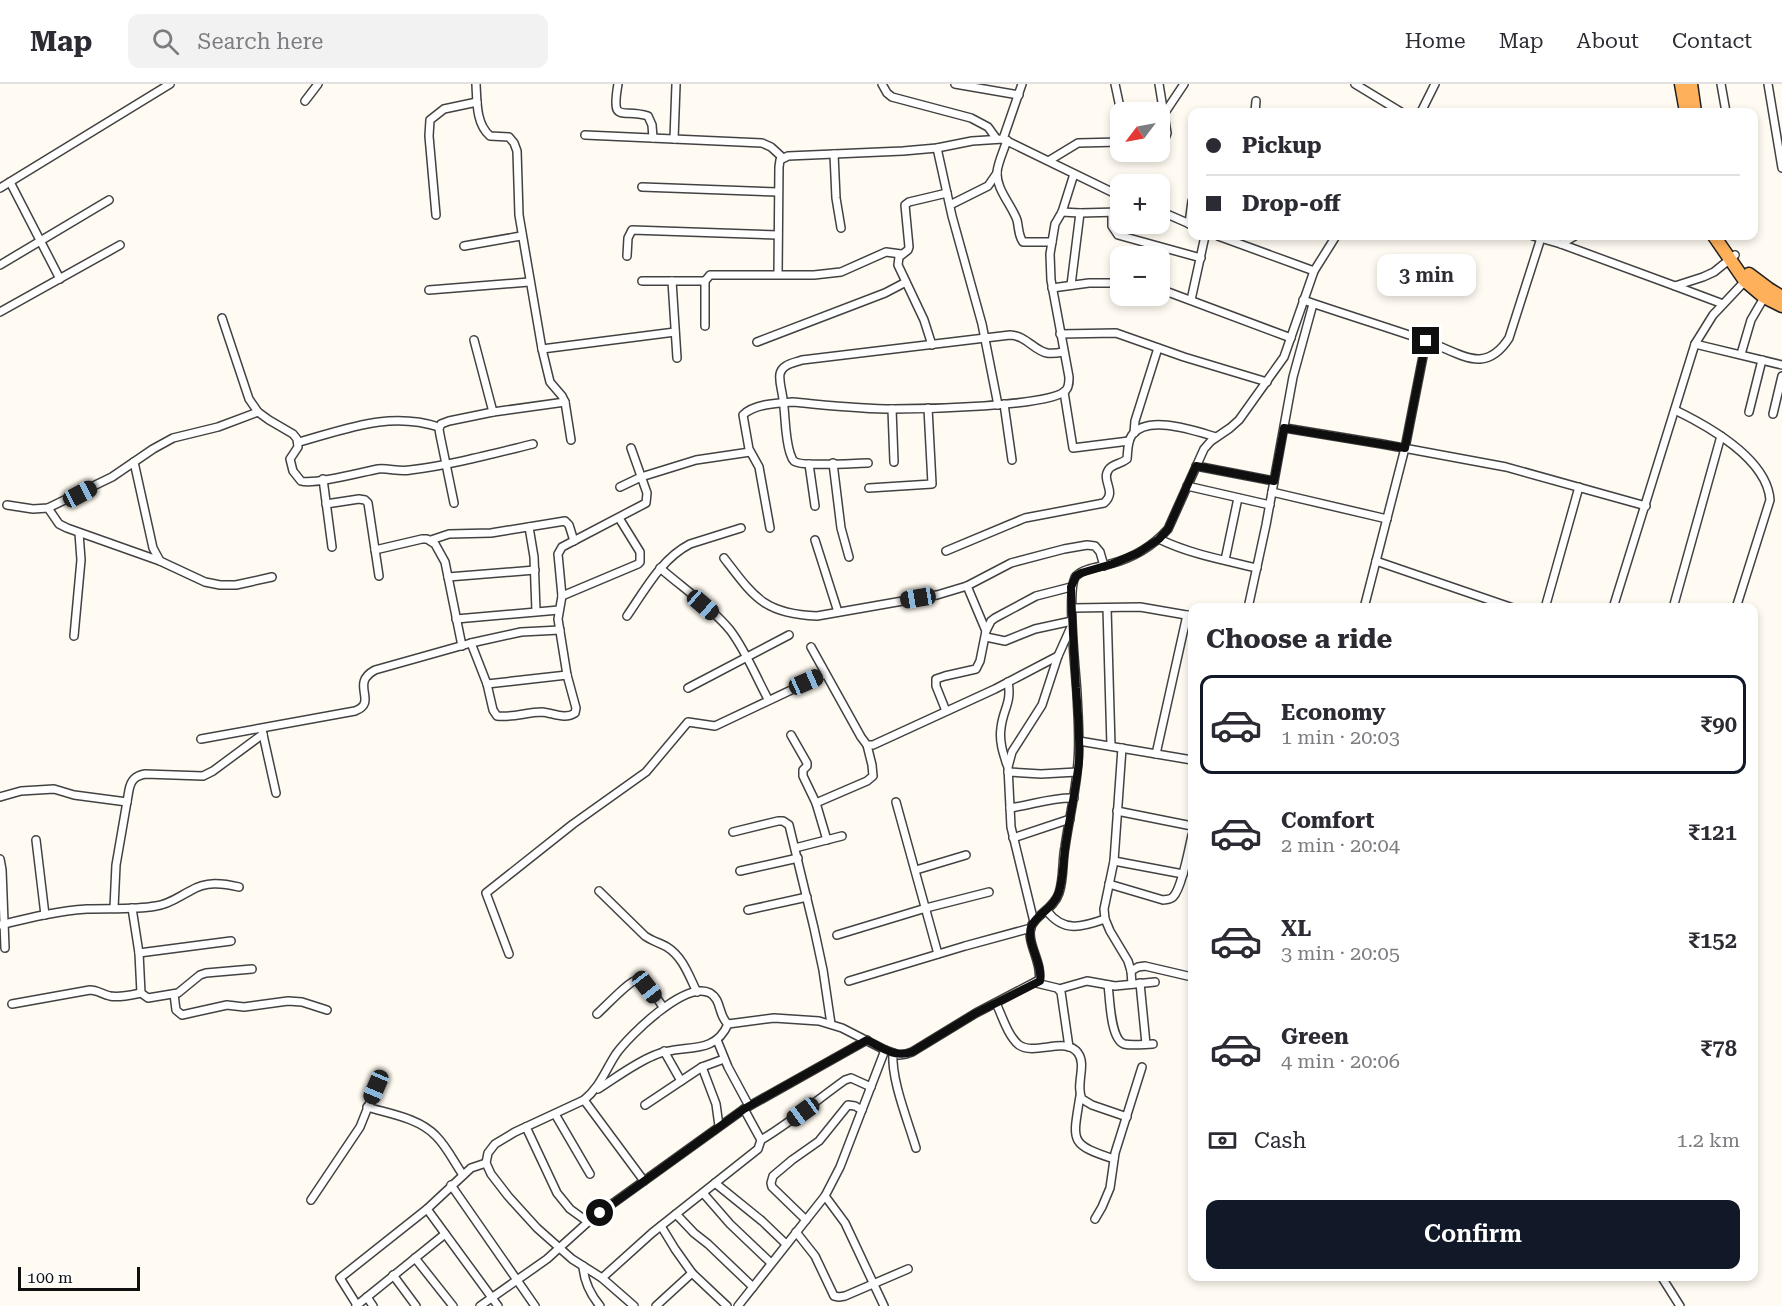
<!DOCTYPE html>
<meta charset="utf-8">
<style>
body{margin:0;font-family:"Roboto Serif",serif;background:#f2f2f3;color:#2b2b33;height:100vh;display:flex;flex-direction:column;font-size:22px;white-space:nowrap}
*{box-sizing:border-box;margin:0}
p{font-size:20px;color:#7c7c81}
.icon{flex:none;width:33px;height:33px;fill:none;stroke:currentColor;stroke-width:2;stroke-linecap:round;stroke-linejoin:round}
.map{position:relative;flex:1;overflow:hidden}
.sheet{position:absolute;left:1188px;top:519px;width:570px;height:678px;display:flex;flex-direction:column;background:#fff;border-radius:12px;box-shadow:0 3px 9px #0003}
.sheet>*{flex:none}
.guide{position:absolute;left:1188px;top:24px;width:570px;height:132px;border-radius:12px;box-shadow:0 3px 9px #0003;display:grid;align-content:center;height:132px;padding:0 18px;background:#fff}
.needle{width:39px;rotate:238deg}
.buttons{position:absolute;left:1110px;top:18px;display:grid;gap:12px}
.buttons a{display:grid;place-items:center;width:60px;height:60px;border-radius:12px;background:#fff;box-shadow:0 3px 9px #0003;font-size:30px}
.scale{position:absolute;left:18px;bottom:15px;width:122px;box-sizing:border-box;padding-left:6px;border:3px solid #0f0f0f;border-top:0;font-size:16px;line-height:21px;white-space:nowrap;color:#0f0f0f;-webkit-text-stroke:4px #fff;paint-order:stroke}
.end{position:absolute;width:27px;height:27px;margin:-14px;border:8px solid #0f0f0f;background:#fff;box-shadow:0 0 0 3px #fff}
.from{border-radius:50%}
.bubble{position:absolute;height:42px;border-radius:12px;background:#fff;box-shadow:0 3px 9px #0003;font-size:20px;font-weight:600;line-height:42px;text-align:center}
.car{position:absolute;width:18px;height:36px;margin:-18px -9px;border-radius:8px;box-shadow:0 0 4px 2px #0007;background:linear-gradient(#222 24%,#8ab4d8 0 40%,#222 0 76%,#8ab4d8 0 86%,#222 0)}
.guide b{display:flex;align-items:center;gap:21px;height:57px;font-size:22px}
.guide b+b{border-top:2px solid #e1e1e2}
.guide i{width:15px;height:15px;background:#2b2b33}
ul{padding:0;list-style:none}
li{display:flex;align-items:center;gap:18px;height:99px;margin:0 12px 9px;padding:0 6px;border:3px solid transparent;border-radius:12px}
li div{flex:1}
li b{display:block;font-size:22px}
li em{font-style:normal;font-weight:600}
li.current{border-color:#111827}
li>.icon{width:54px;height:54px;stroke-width:1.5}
h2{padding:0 18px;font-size:27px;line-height:72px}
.pay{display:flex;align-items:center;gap:15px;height:66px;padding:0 18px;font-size:22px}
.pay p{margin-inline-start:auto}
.primary-button{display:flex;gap:12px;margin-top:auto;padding:12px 18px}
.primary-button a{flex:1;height:69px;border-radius:12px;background:#111827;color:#fff;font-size:24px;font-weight:600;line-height:69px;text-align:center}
header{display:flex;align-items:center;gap:36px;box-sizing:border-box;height:84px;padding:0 30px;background:#fff;border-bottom:2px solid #e1e1e2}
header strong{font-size:28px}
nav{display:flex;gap:33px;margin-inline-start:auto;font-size:21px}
.search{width:420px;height:54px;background:#f2f2f3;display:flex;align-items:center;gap:15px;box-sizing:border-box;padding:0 21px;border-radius:12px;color:#7c7c81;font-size:22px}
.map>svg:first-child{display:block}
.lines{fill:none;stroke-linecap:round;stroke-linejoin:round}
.minor-casing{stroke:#424242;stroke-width:10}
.trunk-casing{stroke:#202020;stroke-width:15}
.minor{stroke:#fff;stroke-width:7}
.trunk{stroke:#feb05a;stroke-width:12}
.route{stroke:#0f0f0f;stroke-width:8}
</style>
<header>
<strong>Map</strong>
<div class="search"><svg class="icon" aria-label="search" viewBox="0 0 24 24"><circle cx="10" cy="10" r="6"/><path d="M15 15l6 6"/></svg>Search here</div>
<nav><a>Home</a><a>Map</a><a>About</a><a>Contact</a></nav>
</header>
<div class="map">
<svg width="1782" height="1222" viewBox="0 0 1782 1222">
<rect width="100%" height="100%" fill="#fffbf2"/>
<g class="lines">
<defs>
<g id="minor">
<path d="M 476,0 C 477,18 476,40 490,52 L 509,53 L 514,59 L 517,67 L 519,131 L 542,265 L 550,298 L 562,312 L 565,318 L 571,356"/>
<path d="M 618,0 C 611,41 621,24 648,32 L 652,41 L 653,54"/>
<path d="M 882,0 L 887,9 L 892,13 L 971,34 L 988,43 L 996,54"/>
<path d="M 955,0 L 1019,11"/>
<path d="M 1115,0 L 1121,28"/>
<path d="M 1159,0 L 1167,49 L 1166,52 L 1160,57"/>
<path d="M 1355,0 L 1401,28"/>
<path d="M 1721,0 L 1726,28"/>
<path d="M 1768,0 L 1782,84"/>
<path d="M 305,17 L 318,0"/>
<path d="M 1255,28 L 1256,17"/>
<path d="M 1421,28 L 1435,0"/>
<path d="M 1164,30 L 1184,0"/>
<path d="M 585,51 L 762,59 L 771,63 L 783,74"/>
<path d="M 674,55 L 676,1"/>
<path d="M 1003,55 L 1022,0"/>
<path d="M 1007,56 C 1004,66 998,78 997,88 C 996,105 1011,120 1017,136 C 1019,144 1018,151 1023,158 L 1052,158"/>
<path d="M 937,64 L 952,132 L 982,240 L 998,321"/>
<path d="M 834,70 L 836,114 L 841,144"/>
<path d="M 1050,76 L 1078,59 L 1120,58"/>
<path d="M 10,98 L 60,195"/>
<path d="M 642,103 L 778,108"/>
<path d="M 0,104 L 170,0"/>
<path d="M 950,121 L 988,102 L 997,89"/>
<path d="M 1160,127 L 1192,141"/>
<path d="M 1062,128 L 1080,129 L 1120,128"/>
<path d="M 1112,128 L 1112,142 L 1118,151 L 1201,174"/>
<path d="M 436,131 L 429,52 L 430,36 L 444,25 L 477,18"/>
<path d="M 1189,140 L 1192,117"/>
<path d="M 1218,152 L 1314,187"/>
<path d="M 1533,152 L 1561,160 L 1675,202 L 1703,193 L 1714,188 L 1735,171"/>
<path d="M 1561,160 L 1575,152"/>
<path d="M 464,162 L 521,152"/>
<path d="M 627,172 L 628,154 L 632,146 L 778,151"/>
<path d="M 0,181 L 109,116"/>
<path d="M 778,190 L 779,83 L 780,76 L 788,72 L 903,67 L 937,64 L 972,57 L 1003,55 L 1120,112"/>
<path d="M 642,197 L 705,197"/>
<path d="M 672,197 L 677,274"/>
<path d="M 1071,201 L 1080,129"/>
<path d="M 1675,202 L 1723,220"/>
<path d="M 1052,204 L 1089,199 L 1120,199"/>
<path d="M 1160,205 L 1291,254"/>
<path d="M 429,206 L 529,198"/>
<path d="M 1191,216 L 1205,152"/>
<path d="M 1303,216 C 1344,230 1386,243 1427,257 C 1441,262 1465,276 1480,275 C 1493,274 1502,265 1509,254 L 1541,154"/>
<path d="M 0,228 L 120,161"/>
<path d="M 222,234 L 249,315 L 258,328 L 269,336 L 293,350 L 297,355 L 298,363 L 290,375 L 293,387 L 301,397 C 314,401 362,388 378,385 C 389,384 399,388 410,386 C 451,381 492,370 533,360"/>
<path d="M 705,242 L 705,197 L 710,191 L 814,191 L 841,188 L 886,168 L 901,170"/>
<path d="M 1060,250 L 1116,249 L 1184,273 L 1267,298"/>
<path d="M 474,256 L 493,328"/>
<path d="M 757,258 L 885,209 L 906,198"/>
<path d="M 1695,260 L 1782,281"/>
<path d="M 932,261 L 924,236 L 898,181 L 899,173 L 908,166 L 909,163 L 905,121 L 909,118 L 947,109"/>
<path d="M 542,265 L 675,248"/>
<path d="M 1741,270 L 1751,236 L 1765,212"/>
<path d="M 1064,308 L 1073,364 L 1129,357"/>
<path d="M 1004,320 L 1012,376"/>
<path d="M 892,325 L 894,378"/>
<path d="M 1675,326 C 1708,342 1767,375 1770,416 L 1736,524"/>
<path d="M 1749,328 L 1762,276"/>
<path d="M 1773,330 L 1782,292"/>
<path d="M 1285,344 L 1382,360 L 1506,383 L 1646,422"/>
<path d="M 1134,349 L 1135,337 L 1158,264"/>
<path d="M 299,358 C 347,345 389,327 439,343"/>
<path d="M 134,378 L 153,464 L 160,477 L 205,498 L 220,501 L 236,501 L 272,493"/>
<path d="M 833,379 L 841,444 L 849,473"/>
<path d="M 868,379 C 857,379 800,383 794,377 C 792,376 791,371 790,369 C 784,350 786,328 782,309 C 781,303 779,296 780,290 C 782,280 794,279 802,276 L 1010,251 C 1027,252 1033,266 1047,269 C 1053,270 1058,269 1063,268"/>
<path d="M 809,380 L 815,422"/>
<path d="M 1196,382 L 1274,397"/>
<path d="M 323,395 L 332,463"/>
<path d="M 1187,402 L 1270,421"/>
<path d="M 620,403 L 641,393 L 696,376 L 750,368"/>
<path d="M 869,404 L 932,400 L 928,324"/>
<path d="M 1272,408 L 1387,435"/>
<path d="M 454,419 L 440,351 L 439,345 L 441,340 L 449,337 L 493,328 L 565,318"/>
<path d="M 326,420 L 359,415 L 365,416 L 368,419 L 379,492"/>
<path d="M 7,421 L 33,425 L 48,424 L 112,393 L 153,365 L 173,354 L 218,343 L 258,328"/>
<path d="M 48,424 L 59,440 L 67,444 L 160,477"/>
<path d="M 529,443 L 534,473 L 536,527"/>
<path d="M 770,444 L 759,383 L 749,365 L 743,331 C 754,320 777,319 792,318 C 826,321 860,325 893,325 C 919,325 1053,323 1066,306 C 1069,303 1069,298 1069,293 L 1051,196 L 1050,170 L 1055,140 L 1062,128 L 1074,90"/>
<path d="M 1159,455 C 1190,470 1223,476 1257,484"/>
<path d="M 431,456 L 449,450 L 491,449 L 565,437 L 569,441 L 574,457"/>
<path d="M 815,456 L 838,528"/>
<path d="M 375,466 L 422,455 L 427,455 L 435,460 L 445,478 L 462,562"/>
<path d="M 946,467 L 1025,434 L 1104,419 C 1118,407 1100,397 1109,385 C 1113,380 1121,380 1127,375 C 1128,367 1127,358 1132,351 C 1148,330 1195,347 1216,353"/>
<path d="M 724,474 C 754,513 764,530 817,532 L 937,511 L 967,502 L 1011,479 L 1064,465 L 1087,461 L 1095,462 L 1100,468 L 1104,482"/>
<path d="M 1225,476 L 1238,414"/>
<path d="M 1376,477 L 1513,524"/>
<path d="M 660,484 C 683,504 711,523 730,546 C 746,567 756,593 768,615"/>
<path d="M 448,493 L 535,486"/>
<path d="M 562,512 L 638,480 L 640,478 L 640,468 L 619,434"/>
<path d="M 1072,524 L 1140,523 L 1192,532"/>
<path d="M 1107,524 L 1111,662"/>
<path d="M 1248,524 L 1266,441 L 1293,293 L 1313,220"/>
<path d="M 1364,524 L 1405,364 L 1426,257"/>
<path d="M 1545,524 L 1579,403"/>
<path d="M 1613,524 L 1695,260 L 1713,231 L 1746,196"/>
<path d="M 1673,524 L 1721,352"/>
<path d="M 627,532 C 645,506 661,475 690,460 L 741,444"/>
<path d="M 456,535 L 559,526"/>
<path d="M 986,547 L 991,537 L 995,534 L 1036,512 L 1071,503"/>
<path d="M 74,552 L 81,476 L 79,449"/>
<path d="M 986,553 L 1005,557 L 1035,545 L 1072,537"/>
<path d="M 471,559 L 487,600 L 493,626 L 497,632 C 512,634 527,628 542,628 C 553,629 565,636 575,629 L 576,624 L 567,591 L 558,535 L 562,512 L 558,470 L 562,463 L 646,419 L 647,409 L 631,364"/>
<path d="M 811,563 L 861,653 L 867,661 L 873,661 L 995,605 L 1058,572"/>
<path d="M 487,600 L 567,591"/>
<path d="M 688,604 L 789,551"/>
<path d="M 946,627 L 936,602 L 936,595 L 945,592 L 976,585 L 980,577 L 986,547 L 967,502"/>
<path d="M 262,646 L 276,709"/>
<path d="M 791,651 L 807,679 L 807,682 L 803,686 L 803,692 L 816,719 L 827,756"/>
<path d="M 201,655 L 355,627 C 379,618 349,600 375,586 L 471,559 L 521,548 L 560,546"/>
<path d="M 1079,657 L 1192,676"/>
<path d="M 1122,664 L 1114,777 L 1104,825 L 1105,835 L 1110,847 L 1128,877 L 1131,887 L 1132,900"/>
<path d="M 1156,670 L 1187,531"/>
<path d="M 1007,681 C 1003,669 999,657 1001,644 C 1003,625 1012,619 1008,598"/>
<path d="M 1008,688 L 1041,690 L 1077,688"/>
<path d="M 0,713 L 21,707 L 54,705 L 74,711 L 127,718"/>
<path d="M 896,718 L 938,870"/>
<path d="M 816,719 L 867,697 L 873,692 L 872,681 L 867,661"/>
<path d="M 1010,724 C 1032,721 1052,713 1074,714"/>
<path d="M 1117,727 L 1192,742"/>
<path d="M 733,748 L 778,737 L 783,737 L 789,741 L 814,844 L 823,886 L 831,940"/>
<path d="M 1013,754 L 1070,735"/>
<path d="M 36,756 L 45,831"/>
<path d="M 795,764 L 842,752"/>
<path d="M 0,775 L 2,786 L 5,864"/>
<path d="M 1114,777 L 1183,790"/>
<path d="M 916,786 L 966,771"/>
<path d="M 740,787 L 798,774"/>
<path d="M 1109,800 L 1163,816 C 1167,815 1170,816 1173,813 C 1182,804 1189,764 1192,751"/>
<path d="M 599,807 L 645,852 C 652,857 660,859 667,863 C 683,873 689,892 697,908"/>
<path d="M 114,824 L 116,781 L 129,706 C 131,696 135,692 145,690 L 203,692 L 213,687 L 263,650"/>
<path d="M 132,824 L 139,869 L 141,909 L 148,914 L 178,909 L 200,891 L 206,889 L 252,885"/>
<path d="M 748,826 L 807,813"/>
<path d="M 1047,827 C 1064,849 1082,843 1105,835"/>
<path d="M 1034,838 L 1011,743 L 1008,683 L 1012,668 L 1042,621 L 1058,572 L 1071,543"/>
<path d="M 0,841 C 29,834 57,827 87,825 C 110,824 133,826 156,822 C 170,820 178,813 190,807 C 206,797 222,799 239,803"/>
<path d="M 837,851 L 926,824 L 989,808"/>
<path d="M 139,869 L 231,857"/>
<path d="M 509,870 L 486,809 L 573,740 L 646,688 L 688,638 L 715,642 L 825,590"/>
<path d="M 1131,887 L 1138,883 L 1145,882 L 1192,893"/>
<path d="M 849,897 L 965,862 L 1031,844"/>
<path d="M 1036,899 L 1057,904 L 1061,908 L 1069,963"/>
<path d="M 1140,899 L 1146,960"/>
<path d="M 1108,901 C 1110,914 1110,955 1124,960 C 1133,962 1145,960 1153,960"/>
<path d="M 1059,905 L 1087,897 L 1115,902 L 1155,898"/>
<path d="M 174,910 L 176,926 L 182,931 L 227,921 L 244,923 L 288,917 L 302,918 L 327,926"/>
<path d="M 996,919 C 1002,932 1008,952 1019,961 C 1035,972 1066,952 1078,969 C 1087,981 1075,1001 1082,1015 L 1092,1021 L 1127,1033"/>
<path d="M 12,920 L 90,906 C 97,906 102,910 110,912 C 119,914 131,911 141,909"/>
<path d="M 597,930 C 604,924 630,896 637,896 C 645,896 659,917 663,923"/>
<path d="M 717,956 L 728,983 L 749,1022"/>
<path d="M 664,967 L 681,997"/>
<path d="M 893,969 C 891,996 908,1037 916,1064"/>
<path d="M 702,983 L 716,1020 L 719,1042"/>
<path d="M 598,1005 C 617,993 635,979 655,971 C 682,959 714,973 728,940"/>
<path d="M 1080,1012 C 1073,1057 1068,1060 1114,1075"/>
<path d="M 584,1016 L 644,1097"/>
<path d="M 645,1021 L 702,983 L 724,975"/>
<path d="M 367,1023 C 390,1030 419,1034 436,1052 C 447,1063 454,1078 463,1091"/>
<path d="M 555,1030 L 590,1090"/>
<path d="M 526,1043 L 557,1109 L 570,1125 L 588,1138"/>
<path d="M 761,1056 C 791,1038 817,1016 845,996 L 851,994 L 871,1003"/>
<path d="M 715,1099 L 762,1137 L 786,1160"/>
<path d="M 451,1101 L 535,1222"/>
<path d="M 703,1109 L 730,1140 L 771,1179"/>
<path d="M 825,1112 L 845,1139 L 884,1222"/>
<path d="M 311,1116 L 360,1043 L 376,1003"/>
<path d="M 427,1125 L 498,1222"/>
<path d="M 676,1130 L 694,1149 L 708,1160 L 753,1203"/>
<path d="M 1095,1135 L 1102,1123 L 1110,1104 L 1115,1069 L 1142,983"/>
<path d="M 806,1136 L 772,1103 L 771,1099 L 773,1092 L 792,1076 L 819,1057 L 848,1021 L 855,1022 L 862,1026"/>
<path d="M 661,1142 L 675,1165 L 692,1189 L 727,1222"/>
<path d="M 796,1148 L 815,1172 L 834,1212 L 839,1213 L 845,1212 L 908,1185"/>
<path d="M 415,1174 L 453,1222"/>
<path d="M 583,1182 C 584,1198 590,1210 600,1222"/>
<path d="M 393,1191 L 416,1222"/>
<path d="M 1661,1192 L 1680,1222"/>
<path d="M 602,1194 L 652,1149 L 758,1065 L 761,1056 L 744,1025"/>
<path d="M 367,1213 L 373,1222"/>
<path d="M 357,1221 L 340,1194 L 427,1125 L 471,1084 L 486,1079"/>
<path d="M 356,1222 L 445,1150"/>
<path d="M 480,1222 L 547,1175 L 588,1138 L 612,1120 L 744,1025 L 867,956"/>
<path d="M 634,1222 L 602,1194 L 572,1175 L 537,1144 L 508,1112 L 491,1090 L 486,1079 L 488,1069 L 495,1060 L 515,1048 L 584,1016 C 600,1003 605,987 616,970 C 629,952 685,896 710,909 C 722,916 718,932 728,940 L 774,934 L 819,937 L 842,944 L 885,966 L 899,971 L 906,970 L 912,968 L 976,929 L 1039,896 C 1043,879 1026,859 1031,843 C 1035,831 1054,825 1059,809 C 1064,794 1062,778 1065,763 C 1069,735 1076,707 1078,678 C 1080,655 1078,632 1077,610 C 1076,590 1066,504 1076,492 C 1084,484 1100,483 1110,480 C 1133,474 1152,463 1168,445 L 1204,365 L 1211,357 L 1230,344 L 1239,336 L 1284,273 L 1314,187 L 1336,152"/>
<path d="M 656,1222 L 692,1189"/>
<path d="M 738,1222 L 825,1112 L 840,1083 L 885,966"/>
</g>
<g id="trunk">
<path d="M 1681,0 L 1686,28"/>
<path d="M 1691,0 L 1695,28"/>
<path d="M 1714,152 L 1745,197 L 1764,213 L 1782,222"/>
<path d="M 1749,190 L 1769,205 L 1782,213"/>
</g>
</defs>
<!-- minor casing -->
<use href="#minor" class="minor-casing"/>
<!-- trunk casing -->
<use href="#trunk" class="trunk-casing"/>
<!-- minor -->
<use href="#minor" class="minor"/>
<!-- trunk -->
<use href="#trunk" class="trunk"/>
</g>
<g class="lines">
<!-- route -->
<path class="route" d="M 600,1129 L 744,1025 L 867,956 C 882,964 895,974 912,968 L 976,929 L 1040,897 C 1043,879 1026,859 1031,843 C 1035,831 1054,825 1059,808 C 1064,792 1063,775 1066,758 C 1070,731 1076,705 1079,677 C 1080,653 1078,628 1076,604 C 1074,570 1072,537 1071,503 L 1076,492 L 1081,489 L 1112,480 L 1138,469 L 1159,455 L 1168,445 L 1196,382 L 1274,397 L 1284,344 L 1405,364 L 1426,257"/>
</g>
</svg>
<div class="buttons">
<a><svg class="needle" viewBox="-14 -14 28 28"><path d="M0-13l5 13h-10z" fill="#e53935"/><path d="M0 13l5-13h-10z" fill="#7c7c81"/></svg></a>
<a>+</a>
<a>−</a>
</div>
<div class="scale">100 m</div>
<i class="end from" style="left:600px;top:1129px"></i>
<i class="end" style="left:1426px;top:257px"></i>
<div class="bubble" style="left:1377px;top:170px;width:99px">3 min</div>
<i class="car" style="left:80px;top:410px;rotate:62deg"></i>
<i class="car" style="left:918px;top:514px;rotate:261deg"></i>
<i class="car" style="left:703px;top:521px;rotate:131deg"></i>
<i class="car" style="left:806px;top:598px;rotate:66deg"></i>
<i class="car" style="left:647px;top:903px;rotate:142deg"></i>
<i class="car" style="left:376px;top:1003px;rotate:203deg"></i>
<i class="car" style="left:803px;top:1028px;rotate:234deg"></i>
<div class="guide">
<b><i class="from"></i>Pickup</b>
<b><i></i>Drop-off</b>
</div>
<section class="sheet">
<h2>Choose a ride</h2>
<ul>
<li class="current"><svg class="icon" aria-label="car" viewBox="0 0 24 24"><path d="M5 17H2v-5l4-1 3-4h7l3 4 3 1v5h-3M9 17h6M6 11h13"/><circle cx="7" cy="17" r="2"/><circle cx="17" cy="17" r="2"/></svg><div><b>Economy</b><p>1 min · 20:03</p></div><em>₹90</em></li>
<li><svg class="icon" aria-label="car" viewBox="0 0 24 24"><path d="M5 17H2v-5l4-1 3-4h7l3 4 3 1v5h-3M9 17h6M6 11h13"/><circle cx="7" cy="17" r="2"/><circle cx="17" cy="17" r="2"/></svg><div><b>Comfort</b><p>2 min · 20:04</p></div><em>₹121</em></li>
<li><svg class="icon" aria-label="car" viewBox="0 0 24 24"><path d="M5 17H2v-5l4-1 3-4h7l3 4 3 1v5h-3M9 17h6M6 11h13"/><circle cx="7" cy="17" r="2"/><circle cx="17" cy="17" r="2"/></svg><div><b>XL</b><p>3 min · 20:05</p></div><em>₹152</em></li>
<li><svg class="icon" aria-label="car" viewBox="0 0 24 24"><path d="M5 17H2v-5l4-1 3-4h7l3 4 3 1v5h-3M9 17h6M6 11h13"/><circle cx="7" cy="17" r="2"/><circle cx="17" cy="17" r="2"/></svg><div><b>Green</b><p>4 min · 20:06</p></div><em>₹78</em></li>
</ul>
<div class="pay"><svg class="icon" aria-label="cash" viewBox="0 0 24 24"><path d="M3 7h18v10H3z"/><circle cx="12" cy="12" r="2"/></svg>Cash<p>1.2 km</p></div>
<div class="primary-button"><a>Confirm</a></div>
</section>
</div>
